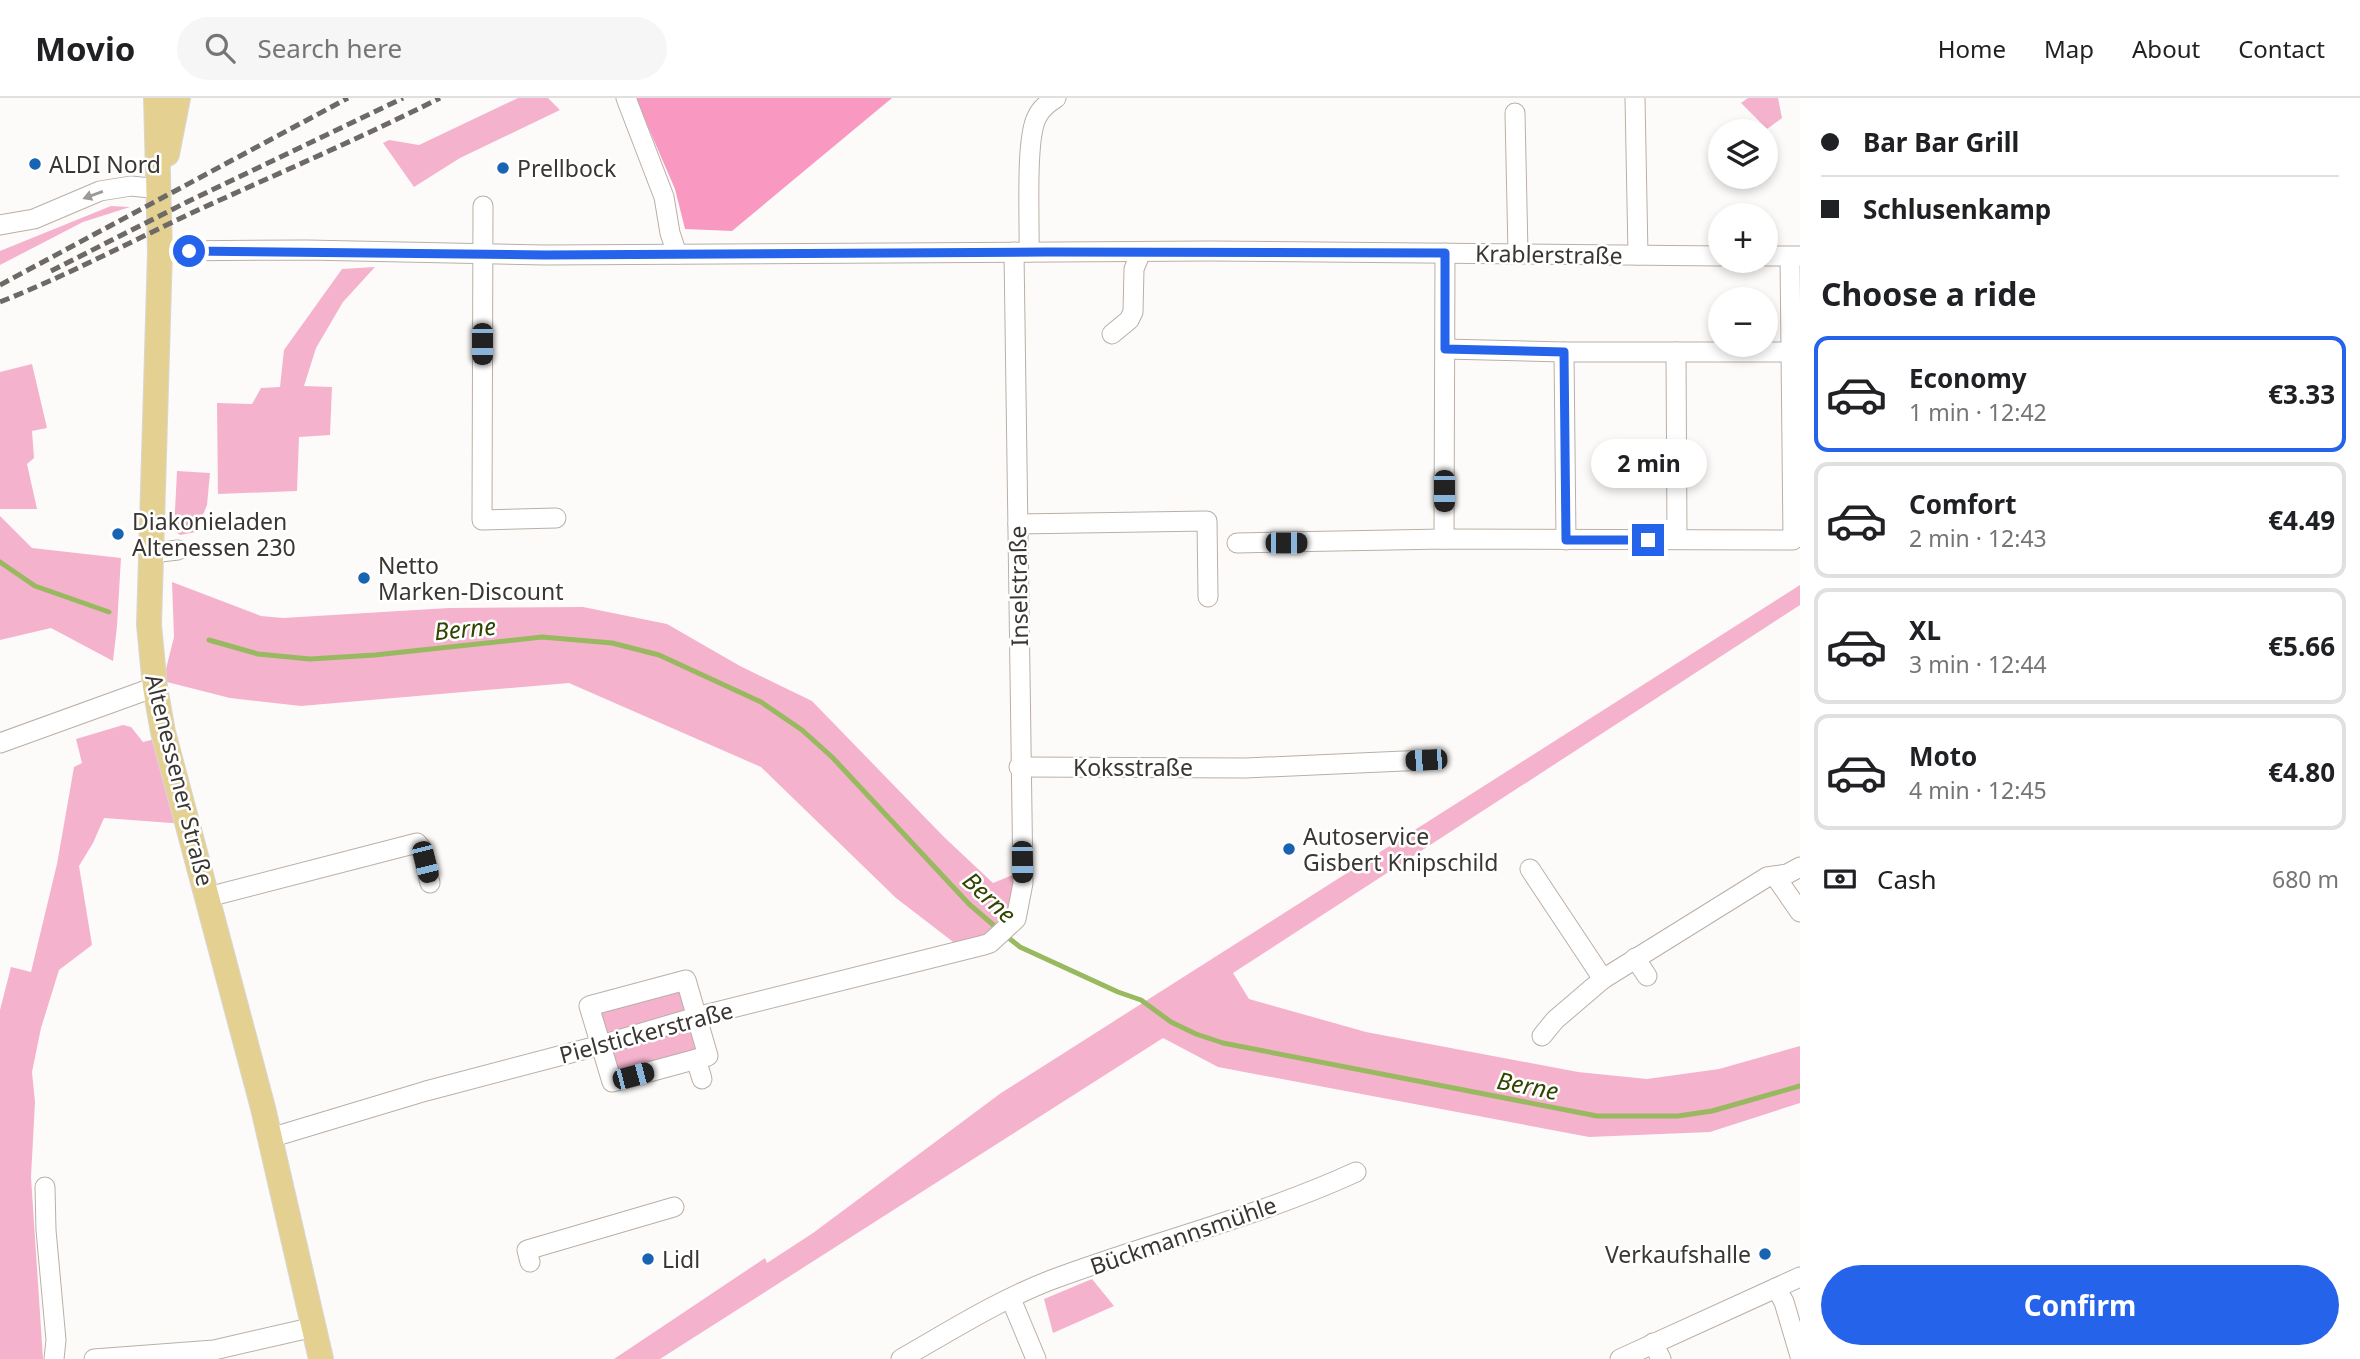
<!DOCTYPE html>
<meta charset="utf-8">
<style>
body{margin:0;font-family:"Noto Sans",sans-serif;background:#f6f6f6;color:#202124;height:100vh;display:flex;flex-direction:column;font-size:26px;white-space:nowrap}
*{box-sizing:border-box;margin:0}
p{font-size:23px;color:#757577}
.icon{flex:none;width:38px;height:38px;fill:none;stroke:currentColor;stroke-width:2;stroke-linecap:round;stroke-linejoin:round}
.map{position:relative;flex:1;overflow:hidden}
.sheet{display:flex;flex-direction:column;background:#fff;width:560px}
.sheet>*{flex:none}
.guide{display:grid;align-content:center;height:154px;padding:0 21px;background:#fff}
.fabs{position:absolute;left:1708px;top:21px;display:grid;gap:14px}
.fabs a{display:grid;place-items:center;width:70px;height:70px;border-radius:50%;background:#fff;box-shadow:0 4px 10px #0003;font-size:35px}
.end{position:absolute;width:32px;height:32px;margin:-16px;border:9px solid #2563eb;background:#fff;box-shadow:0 0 0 4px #fff}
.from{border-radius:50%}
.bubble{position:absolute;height:49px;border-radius:24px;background:#fff;box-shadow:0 4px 10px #0003;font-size:23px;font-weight:700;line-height:49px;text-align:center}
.car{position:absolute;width:21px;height:42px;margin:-21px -10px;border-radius:9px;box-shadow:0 0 5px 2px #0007;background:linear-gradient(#222 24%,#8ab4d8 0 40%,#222 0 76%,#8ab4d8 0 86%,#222 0)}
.guide b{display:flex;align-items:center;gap:24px;height:66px;font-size:26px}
.guide b+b{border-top:2px solid #e0e0e0}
.guide i{width:18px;height:18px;background:#202124}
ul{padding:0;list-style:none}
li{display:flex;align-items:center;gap:21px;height:116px;margin:0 14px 10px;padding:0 7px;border:4px solid #e0e0e0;border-radius:14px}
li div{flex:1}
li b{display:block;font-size:26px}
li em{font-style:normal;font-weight:700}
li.selected{border-color:#2563eb}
li>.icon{width:63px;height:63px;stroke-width:1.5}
h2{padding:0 21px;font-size:32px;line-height:84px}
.pay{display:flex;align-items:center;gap:18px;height:77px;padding:0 21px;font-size:26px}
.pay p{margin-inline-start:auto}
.primary-button{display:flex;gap:14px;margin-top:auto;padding:14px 21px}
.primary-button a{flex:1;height:80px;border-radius:42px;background:#2563eb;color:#fff;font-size:28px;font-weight:700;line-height:80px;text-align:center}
header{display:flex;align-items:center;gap:42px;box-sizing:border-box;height:98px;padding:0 35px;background:#fff;border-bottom:2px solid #e0e0e0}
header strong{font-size:33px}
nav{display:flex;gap:38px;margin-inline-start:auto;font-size:24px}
.search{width:490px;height:63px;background:#f6f6f6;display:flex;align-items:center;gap:18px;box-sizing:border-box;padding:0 24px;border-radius:38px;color:#757577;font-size:26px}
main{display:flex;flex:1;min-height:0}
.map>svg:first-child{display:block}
.green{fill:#f5b2cd}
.forest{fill:#f999c2}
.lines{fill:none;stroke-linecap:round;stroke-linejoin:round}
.stream{stroke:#98b95f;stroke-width:5}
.minor-casing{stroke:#baafa6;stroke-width:21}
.major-casing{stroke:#d8d7d6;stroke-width:26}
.minor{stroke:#fff;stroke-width:19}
.major{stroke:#e4d192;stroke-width:24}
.rail{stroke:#6d6966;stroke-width:5;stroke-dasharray:10 5;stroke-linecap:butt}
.oneway{fill:#9c9a98}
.route{stroke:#2563eb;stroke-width:9}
.poi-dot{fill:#1863b2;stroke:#fff;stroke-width:2.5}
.labels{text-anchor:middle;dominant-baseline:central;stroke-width:5;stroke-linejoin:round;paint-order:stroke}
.poi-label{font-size:23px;fill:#3a3632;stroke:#fff;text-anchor:start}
.street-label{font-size:23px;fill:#3a3632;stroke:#fff}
.water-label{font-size:24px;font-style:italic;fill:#314500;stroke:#fff}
</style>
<header>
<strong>Movio</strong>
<div class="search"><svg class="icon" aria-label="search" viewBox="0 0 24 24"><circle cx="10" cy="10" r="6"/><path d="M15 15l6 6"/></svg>Search here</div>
<nav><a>Home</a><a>Map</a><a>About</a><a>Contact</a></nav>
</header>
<main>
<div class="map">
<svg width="1800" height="1261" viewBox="0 0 1800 1261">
<rect width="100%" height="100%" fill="#fdfbf9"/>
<!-- green -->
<g class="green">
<path d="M 518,0 L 548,0 L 560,12 L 460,60 L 414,89 L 383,45 L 389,42 L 419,47 Z"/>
<path d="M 1748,0 L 1778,0 L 1782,20 L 1767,31 L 1741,5 Z"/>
<path d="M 111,108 L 130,109 L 83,124 L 0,167 L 0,153 Z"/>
<path d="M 375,169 L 343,204 L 316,250 L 304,288 L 332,289 L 330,337 L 299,339 L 297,393 L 218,396 L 217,305 L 252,306 L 261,290 L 280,289 L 284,252 L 342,171 Z"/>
<path d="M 32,266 L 47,330 L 32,333 L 34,360 L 27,366 L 37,411 L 0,411 L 0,274 Z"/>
<path d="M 177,373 L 210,375 L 207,407 L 196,434 L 180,437 L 174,432 Z"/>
<path d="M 0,418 L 32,450 L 121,460 L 117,528 L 113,563 L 51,530 L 0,542 Z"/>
<path d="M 172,484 L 261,518 L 283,520 L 449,510 L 583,509 L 667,526 L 740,568 L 812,603 L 944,739 L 993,785 L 1020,774 L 1018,803 L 990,842 L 961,850 L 896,800 L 761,669 L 569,585 L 301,608 L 230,600 L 163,583 L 174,539 Z"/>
<path d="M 1800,487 L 1800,507 L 1233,875 L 1249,901 L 1366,934 L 1578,974 L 1647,981 L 1719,971 L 1800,948 L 1800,1005 L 1710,1034 L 1589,1039 L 1218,969 L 1163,940 L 660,1261 L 614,1261 L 765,1160 L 767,1165 L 813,1135 L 1001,995 Z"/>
<path d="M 123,627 L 131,629 L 143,644 L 163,639 L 185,726 L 104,720 L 93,745 L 79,768 L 92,847 L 59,872 L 41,930 L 32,974 L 35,1004 L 31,1079 L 43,1261 L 0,1261 L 0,912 L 11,869 L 31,874 L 57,766 L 74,669 L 82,665 L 76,641 Z"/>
<path d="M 683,883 L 693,916 L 603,944 L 593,910 Z"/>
<path d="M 695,924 L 703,956 L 615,981 L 606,949 Z"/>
<path d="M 1092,1181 L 1114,1208 L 1053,1235 L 1044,1201 Z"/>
</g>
<!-- forest -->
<path class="forest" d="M 638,0 L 892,0 L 732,133 L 685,131 L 675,91 L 636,1 Z"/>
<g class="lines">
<!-- stream -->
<g class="stream">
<path d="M 0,464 L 35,488 L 109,514"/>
<path d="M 209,542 L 258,556 L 310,561 L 375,557 L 542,539 L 612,545 L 659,557 L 761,604 L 802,632 L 832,659 L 969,806 L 998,831"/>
<path d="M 1005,837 L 1020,849 L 1118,894 L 1141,902 L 1171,924 L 1196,936 L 1223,945 L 1597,1018 L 1678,1018 L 1712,1013 L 1800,988"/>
</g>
<defs>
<g id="minor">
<path d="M 626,0 L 664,99 L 670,135 L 677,156"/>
<path d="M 1635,0 L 1638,157"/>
<path d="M 1515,15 L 1518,155"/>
<path d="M 483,108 L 482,422 L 556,420"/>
<path d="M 0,127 L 34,121 L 100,93 L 131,88 L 160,91"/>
<path d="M 160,153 L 307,152 L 545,157 L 1210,153 L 1720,158"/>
<path d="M 1029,154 C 1030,126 1025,40 1037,19 C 1041,10 1048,5 1056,0"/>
<path d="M 1766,158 L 1800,158"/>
<path d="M 1112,236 L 1129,222 L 1133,214 L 1134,171 L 1141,154"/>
<path d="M 1445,251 L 1564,254 L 1791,254"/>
<path d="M 1564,254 L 1566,442"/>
<path d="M 1676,254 L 1677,441"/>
<path d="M 1018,426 L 1207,423 L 1208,499"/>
<path d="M 1444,441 L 1445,155"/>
<path d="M 1237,445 L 1444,441 L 1793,442 L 1790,159"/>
<path d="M 151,455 L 178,452"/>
<path d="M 0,645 L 155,589"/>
<path d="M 1019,669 L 1246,670 L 1426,662"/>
<path d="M 1530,771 L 1603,881"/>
<path d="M 1775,778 L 1800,814"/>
<path d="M 208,799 L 417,745 L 422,751 L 430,785"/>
<path d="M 1635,860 L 1647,878"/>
<path d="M 686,882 L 708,958 L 612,984 L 589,908 Z"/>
<path d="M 1542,938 L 1555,922 L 1603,881 L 1767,779 L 1787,776 L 1800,769"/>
<path d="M 696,961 L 702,981"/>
<path d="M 270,1040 L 426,993 L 601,947 L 696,919 L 984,847 L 990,845 L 1016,821 L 1023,785 L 1014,154"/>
<path d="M 45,1089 L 46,1132 L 56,1242 L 54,1261"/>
<path d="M 530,1164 L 527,1152 L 674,1109"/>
<path d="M 1776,1190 L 1784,1204 L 1800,1258"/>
<path d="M 1011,1201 L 1036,1261"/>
<path d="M 1653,1245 L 1661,1261"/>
<path d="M 94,1261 L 214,1252 L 314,1229"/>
<path d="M 901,1261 C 950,1233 999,1202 1051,1182 C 1152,1144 1258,1119 1356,1074"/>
<path d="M 1620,1261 L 1800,1179"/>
</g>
<g id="major">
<path d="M 156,0 L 160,153 L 149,527 L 155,589 L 163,634 L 263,1010 L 321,1261"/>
<path d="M 167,56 L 178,0"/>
</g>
</defs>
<!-- minor casing -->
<use href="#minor" class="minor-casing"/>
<!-- major casing -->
<use href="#major" class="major-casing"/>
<!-- minor -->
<use href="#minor" class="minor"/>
<!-- major -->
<use href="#major" class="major"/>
<!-- rail -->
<g class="rail">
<path d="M 51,173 L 187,104 L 403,0"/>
<path d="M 0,187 L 348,0"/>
<path d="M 0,204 C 68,177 132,143 198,112 C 279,75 361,40 440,0"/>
</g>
</g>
<!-- one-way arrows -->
<defs><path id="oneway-solid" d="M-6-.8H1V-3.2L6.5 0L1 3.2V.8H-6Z" transform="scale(1.75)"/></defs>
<use class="oneway" href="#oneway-solid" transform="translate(93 97) rotate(160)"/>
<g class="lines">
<!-- route -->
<path class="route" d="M 189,153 L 545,157 L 1047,154 L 1445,155 L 1445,251 L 1564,254 L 1566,442 L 1648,442"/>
</g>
<!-- markers -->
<g class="poi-dot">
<circle cx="35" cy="66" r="7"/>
<circle cx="503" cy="70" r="7"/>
<circle cx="118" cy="436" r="7"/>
<circle cx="364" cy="480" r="7"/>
<circle cx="1289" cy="751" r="7"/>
<circle cx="1765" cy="1156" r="7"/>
<circle cx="648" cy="1161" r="7"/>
</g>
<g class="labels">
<!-- poi labels -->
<g class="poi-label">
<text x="49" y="66">ALDI Nord</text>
<text x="517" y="70">Prellbock</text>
<text x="132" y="423">Diakonieladen<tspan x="132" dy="26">Altenessen 230</tspan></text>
<text x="378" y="467">Netto<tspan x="378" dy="26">Marken-Discount</tspan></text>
<text x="1303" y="738">Autoservice<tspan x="1303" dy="26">Gisbert Knipschild</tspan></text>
<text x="1751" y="1156" text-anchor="end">Verkaufshalle</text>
<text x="662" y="1161">Lidl</text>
</g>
<!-- street labels -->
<g class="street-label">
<text transform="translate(1549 156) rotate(1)">Krablerstraße</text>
<text transform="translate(1018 488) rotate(-91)">Inselstraße</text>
<text x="1133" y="669">Koksstraße</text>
<text transform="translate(180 682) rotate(76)">Altenessener Straße</text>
<text transform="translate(646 934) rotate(-15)">Pielstickerstraße</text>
<text transform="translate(1183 1137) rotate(-19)">Bückmannsmühle</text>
</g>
<!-- water labels -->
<g class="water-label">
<text transform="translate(465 530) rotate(-5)">Berne</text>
<text transform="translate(990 799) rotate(43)">Berne</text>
<text transform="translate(1528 987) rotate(11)">Berne</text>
</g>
</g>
</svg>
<div class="fabs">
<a><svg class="icon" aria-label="layers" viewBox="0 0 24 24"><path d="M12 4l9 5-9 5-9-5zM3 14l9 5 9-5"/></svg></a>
<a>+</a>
<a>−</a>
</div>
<i class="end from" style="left:189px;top:153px"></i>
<i class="end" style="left:1648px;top:442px"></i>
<div class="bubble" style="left:1591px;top:341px;width:116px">2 min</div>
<i class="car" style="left:482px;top:246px;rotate:180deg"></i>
<i class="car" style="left:1444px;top:393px;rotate:180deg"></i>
<i class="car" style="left:1286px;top:445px;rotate:90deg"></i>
<i class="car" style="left:1426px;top:662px;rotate:267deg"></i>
<i class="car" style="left:425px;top:764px;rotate:166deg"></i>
<i class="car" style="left:1022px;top:764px;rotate:179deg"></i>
<i class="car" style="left:633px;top:978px;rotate:75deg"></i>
</div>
<section class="sheet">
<div class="guide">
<b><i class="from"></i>Bar Bar Grill</b>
<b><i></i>Schlusenkamp</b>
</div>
<h2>Choose a ride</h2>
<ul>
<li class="selected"><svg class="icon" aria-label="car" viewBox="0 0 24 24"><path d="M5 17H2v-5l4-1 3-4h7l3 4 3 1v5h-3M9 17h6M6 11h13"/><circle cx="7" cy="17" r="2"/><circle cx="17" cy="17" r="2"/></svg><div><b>Economy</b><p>1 min · 12:42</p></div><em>€3.33</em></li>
<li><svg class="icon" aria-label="car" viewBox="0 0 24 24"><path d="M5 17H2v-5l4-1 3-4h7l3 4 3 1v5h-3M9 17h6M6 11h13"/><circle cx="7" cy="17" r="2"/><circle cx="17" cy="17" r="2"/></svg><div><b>Comfort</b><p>2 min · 12:43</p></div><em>€4.49</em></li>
<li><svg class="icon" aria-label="car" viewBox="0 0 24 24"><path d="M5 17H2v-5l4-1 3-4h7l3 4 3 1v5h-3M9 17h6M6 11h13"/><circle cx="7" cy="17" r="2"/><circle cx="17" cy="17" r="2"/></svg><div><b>XL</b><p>3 min · 12:44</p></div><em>€5.66</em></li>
<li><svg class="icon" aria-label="car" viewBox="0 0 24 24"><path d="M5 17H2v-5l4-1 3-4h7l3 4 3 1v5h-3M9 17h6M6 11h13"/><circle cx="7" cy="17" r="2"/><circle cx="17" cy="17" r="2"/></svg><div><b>Moto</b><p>4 min · 12:45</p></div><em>€4.80</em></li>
</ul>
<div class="pay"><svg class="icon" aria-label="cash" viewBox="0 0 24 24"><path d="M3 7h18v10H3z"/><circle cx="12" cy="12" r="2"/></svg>Cash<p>680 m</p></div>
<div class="primary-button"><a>Confirm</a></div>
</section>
</main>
